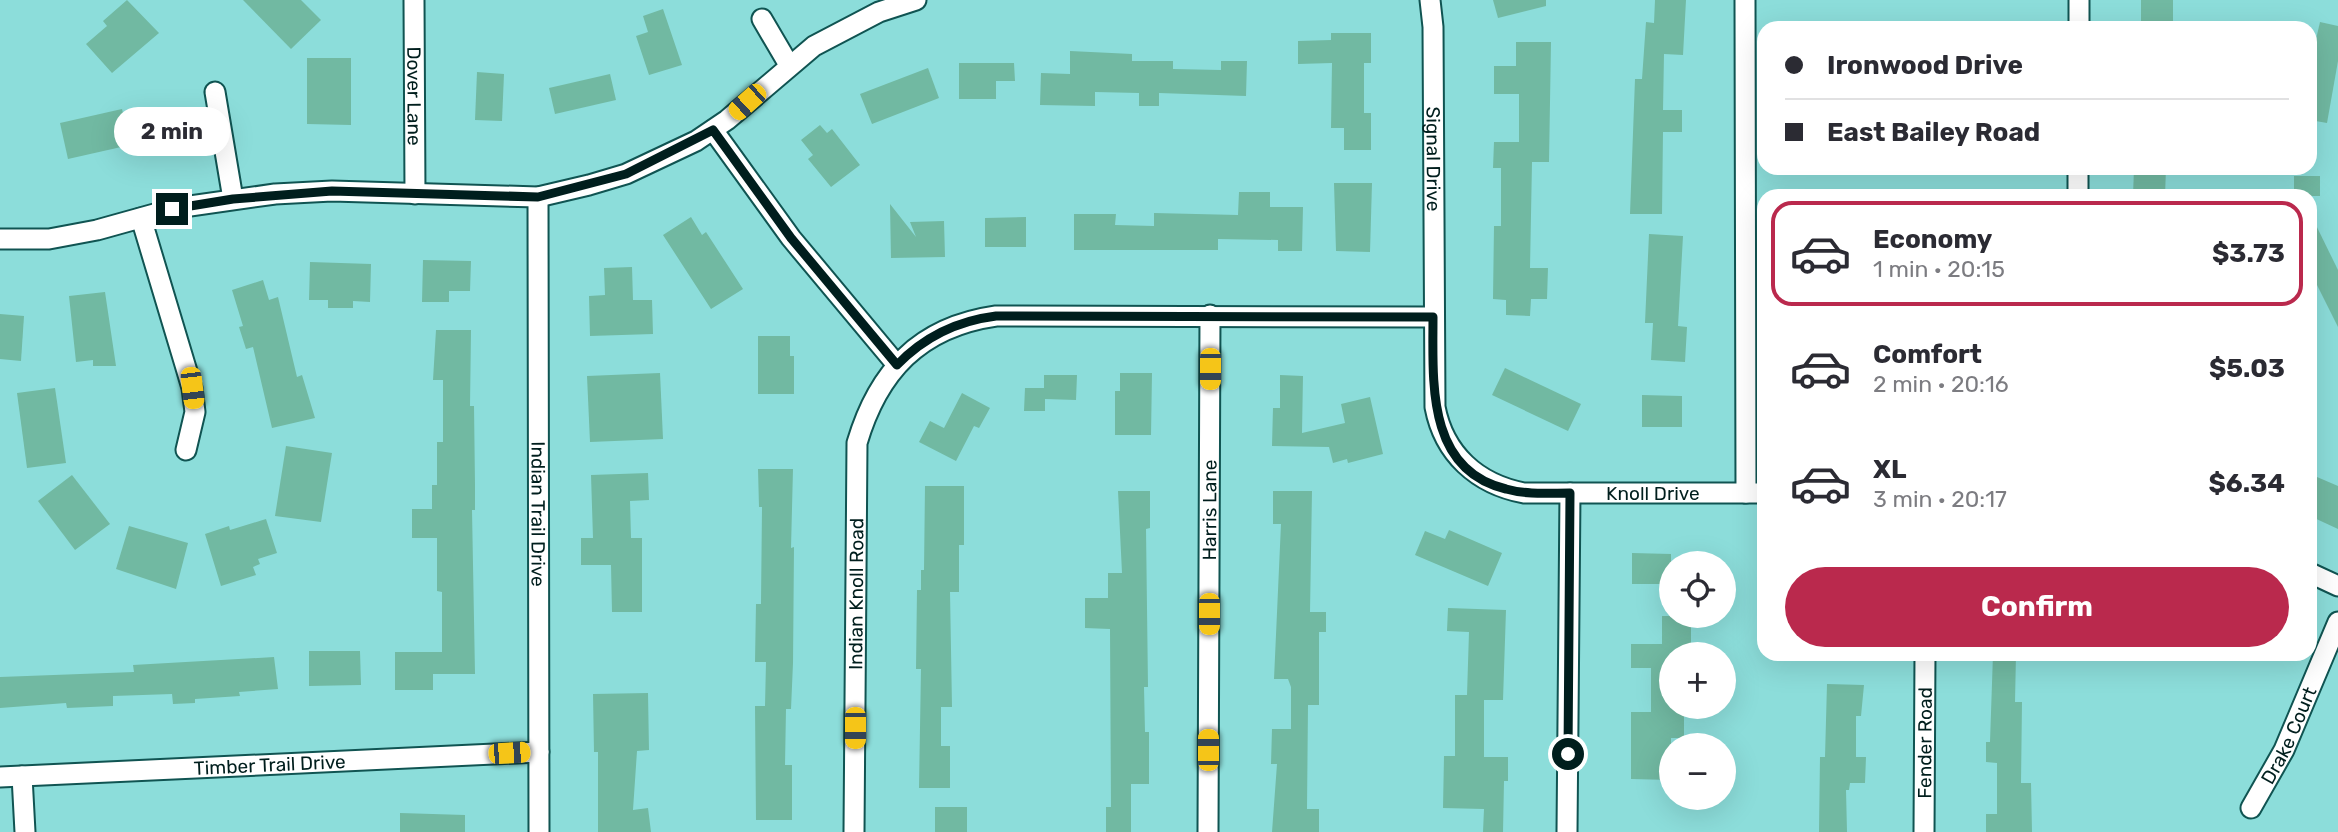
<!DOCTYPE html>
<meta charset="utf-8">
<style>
body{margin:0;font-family:Rubik,sans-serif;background:#f7f7f7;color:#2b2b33;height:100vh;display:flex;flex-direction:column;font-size:26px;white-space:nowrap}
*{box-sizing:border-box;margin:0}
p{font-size:23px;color:#7c7c81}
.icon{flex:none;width:38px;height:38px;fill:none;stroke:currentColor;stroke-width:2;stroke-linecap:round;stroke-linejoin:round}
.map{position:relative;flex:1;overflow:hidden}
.drawer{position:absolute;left:1757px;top:189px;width:560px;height:472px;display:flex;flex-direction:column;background:#fff;border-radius:21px;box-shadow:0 7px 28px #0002}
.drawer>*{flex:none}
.banner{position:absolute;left:1757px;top:21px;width:560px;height:154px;border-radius:21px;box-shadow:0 7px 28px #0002;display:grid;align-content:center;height:154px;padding:0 28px;background:#fff}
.buttons{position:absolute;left:1659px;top:551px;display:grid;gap:14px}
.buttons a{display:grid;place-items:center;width:77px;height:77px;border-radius:50%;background:#fff;box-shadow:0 7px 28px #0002;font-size:35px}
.end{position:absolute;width:32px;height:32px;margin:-16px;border:9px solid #001e1d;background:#fff;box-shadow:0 0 0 4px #fff}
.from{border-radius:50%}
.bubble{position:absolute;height:49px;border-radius:24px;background:#fff;box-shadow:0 7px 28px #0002;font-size:23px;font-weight:700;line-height:49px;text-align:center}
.car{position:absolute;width:21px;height:42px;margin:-21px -10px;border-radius:9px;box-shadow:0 0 5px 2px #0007;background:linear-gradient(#f5c518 24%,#345 0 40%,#f5c518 0 76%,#345 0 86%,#f5c518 0)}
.banner b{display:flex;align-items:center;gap:24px;height:66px;font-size:26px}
.banner b+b{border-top:2px solid #e1e1e2}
.banner i{width:18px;height:18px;background:#2b2b33}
ul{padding:12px 0 0;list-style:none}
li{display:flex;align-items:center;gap:21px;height:105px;margin:0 14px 10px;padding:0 14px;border:4px solid transparent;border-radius:21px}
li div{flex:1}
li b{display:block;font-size:26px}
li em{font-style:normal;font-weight:700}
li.active{border-color:#ba294d}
li>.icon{width:63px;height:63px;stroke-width:1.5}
.button{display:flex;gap:14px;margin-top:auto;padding:14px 28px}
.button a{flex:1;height:80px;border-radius:42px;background:#ba294d;color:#fff;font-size:28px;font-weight:700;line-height:80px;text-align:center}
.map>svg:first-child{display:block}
.building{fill:#71b9a2}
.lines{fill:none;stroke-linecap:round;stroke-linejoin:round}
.street-casing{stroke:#105452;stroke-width:23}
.street{stroke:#fff;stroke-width:19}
.route{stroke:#001e1d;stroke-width:9}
.labels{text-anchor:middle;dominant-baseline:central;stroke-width:7;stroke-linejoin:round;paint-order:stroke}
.street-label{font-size:19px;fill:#001e1d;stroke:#99ebe7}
</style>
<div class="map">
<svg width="2338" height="832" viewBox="0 0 2338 832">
<rect width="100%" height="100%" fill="#8cddda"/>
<!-- building -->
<g class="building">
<path d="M 127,0 L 159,33 L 112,73 L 86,44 L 107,26 L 103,21 Z"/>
<path d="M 243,0 L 301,0 L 321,20 L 291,49 Z"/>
<path d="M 1493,0 L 1546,0 L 1546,6 L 1498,18 Z"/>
<path d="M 1655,0 L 1686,0 L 1683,55 L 1664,54 L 1663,110 L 1682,110 L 1682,132 L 1663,132 L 1662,214 L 1630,214 L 1635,79 L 1642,79 L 1646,22 L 1654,23 Z"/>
<rect x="2141" y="0" width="32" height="28"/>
<path d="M 663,9 L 682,65 L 649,75 L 636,36 L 648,32 L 643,16 Z"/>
<path d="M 2320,22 L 2338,26 L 2338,61 L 2327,123 L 2310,120 L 2310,65 Z"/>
<path d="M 1331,33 L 1371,33 L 1371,63 L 1364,63 L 1364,113 L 1371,113 L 1371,150 L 1344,150 L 1344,128 L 1331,128 L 1332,63 L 1298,64 L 1298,41 L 1331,40 Z"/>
<path d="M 1516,42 L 1551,42 L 1549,162 L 1532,162 L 1530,268 L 1548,268 L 1547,299 L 1531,299 L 1530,316 L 1506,315 L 1506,300 L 1493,299 L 1494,226 L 1501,226 L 1501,168 L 1493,168 L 1494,142 L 1519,142 L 1519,94 L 1494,94 L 1494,66 L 1516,66 Z"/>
<path d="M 1070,51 L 1132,54 L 1132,61 L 1173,61 L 1173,69 L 1221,70 L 1221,61 L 1247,61 L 1246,96 L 1159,93 L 1159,106 L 1139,106 L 1139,93 L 1095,92 L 1095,106 L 1040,105 L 1041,73 L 1070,74 Z"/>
<path d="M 307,58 L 351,58 L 351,125 L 307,124 Z"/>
<path d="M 959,63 L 1014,63 L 1015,81 L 996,81 L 996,99 L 959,99 Z"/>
<path d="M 928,68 L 939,98 L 872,124 L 860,94 Z"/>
<path d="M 477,72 L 504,74 L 502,121 L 475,120 Z"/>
<path d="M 610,74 L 616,100 L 555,114 L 549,88 Z"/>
<path d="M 122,109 L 130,145 L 68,159 L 60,123 Z"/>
<path d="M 820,125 L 827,133 L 832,129 L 860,165 L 831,187 L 808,159 L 813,155 L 801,140 Z"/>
<path d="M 2134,168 L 2166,168 L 2165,196 L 2133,196 Z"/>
<rect x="2294" y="176" width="26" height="20"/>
<path d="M 1334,183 L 1372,183 L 1370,252 L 1336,251 Z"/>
<path d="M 1239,192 L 1270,192 L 1270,207 L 1303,207 L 1302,251 L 1278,251 L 1278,240 L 1218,239 L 1218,250 L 1074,250 L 1074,214 L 1116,214 L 1115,225 L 1154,226 L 1154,213 L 1238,215 Z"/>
<path d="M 890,204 L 916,237 L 910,222 L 944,221 L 945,257 L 891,258 Z"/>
<path d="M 2310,213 L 2338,270 L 2338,327 L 2310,271 Z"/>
<path d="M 691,217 L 702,235 L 706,232 L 743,289 L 711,309 L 663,235 Z"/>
<path d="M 1026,217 L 1026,247 L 985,247 L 985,218 Z"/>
<path d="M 1649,234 L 1683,236 L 1678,326 L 1687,327 L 1685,362 L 1651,360 L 1653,323 L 1645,323 Z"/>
<path d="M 423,260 L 471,261 L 470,291 L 449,291 L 449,302 L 422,302 Z"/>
<path d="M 310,262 L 371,264 L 370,302 L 353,301 L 353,308 L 328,308 L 328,300 L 309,300 Z"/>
<path d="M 632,267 L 633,300 L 652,300 L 653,334 L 590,336 L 589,296 L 605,295 L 604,268 Z"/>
<path d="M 263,280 L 269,300 L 278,297 L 297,377 L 302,375 L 315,418 L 272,428 L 253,347 L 246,349 L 239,327 L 243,326 L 232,290 Z"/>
<path d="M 105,292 L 116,366 L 93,366 L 93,360 L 76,362 L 69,296 Z"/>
<path d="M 0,314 L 24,316 L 21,361 L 0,359 Z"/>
<path d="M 436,330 L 471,330 L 470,406 L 474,406 L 475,485 L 475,510 L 472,510 L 475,674 L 433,674 L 433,690 L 395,690 L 395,652 L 442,652 L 442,592 L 437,591 L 437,538 L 412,538 L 412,509 L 432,509 L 432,485 L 437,485 L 437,442 L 443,442 L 443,380 L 433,380 Z"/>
<path d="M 758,336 L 790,336 L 790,356 L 794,356 L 794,394 L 758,394 Z"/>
<path d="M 1505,368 L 1581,404 L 1568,431 L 1492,395 Z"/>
<path d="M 660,373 L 663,439 L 590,442 L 587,376 Z"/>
<path d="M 1120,373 L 1152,373 L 1151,435 L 1115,435 L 1115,391 L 1120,391 Z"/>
<path d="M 1044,375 L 1077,375 L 1076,400 L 1045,399 L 1045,411 L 1024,411 L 1025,388 L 1044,388 Z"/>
<path d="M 1280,375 L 1303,376 L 1302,433 L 1345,423 L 1341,404 L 1370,397 L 1383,454 L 1348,463 L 1347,459 L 1333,463 L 1329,447 L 1272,446 L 1273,408 L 1280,408 Z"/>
<path d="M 55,388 L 66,463 L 27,468 L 17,393 Z"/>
<path d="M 962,393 L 990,408 L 979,428 L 974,426 L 956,461 L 919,442 L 930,421 L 944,428 Z"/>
<path d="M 1642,395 L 1682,396 L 1682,427 L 1642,427 Z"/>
<path d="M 286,446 L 332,453 L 321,522 L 275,516 Z"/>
<path d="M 758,469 L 793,469 L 791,548 L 794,547 L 793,663 L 791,709 L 786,709 L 785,765 L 792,765 L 792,820 L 756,820 L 755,706 L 765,706 L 766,662 L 755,662 L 756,604 L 761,604 L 762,507 L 759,507 Z"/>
<path d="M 648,473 L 649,500 L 630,501 L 631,538 L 642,538 L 642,612 L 612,612 L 611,565 L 581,565 L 581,538 L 593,538 L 591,475 Z"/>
<path d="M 2310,474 L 2338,486 L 2338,529 L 2310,516 Z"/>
<path d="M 72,475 L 110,524 L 75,550 L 38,501 Z"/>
<path d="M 925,486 L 964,486 L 964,545 L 959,545 L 959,592 L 950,592 L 952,707 L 941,707 L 941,746 L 950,746 L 950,788 L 919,788 L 921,669 L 916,669 L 917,590 L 921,590 L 921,570 L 924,570 Z"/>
<path d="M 1118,491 L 1150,491 L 1150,528 L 1146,529 L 1148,687 L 1144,687 L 1145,732 L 1149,732 L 1149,784 L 1131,784 L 1131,832 L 1106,832 L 1106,807 L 1111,807 L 1110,629 L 1085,628 L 1085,598 L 1108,598 L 1108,573 L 1122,573 Z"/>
<path d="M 1273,491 L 1312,491 L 1310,612 L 1326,612 L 1326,632 L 1319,632 L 1319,705 L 1308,705 L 1307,809 L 1319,809 L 1319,832 L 1272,832 L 1277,764 L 1271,764 L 1272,729 L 1291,729 L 1291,687 L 1288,679 L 1274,679 L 1281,524 L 1273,524 Z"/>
<path d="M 266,519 L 277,553 L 258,559 L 260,564 L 253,567 L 256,575 L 221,586 L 205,534 L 229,526 L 230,530 Z"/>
<path d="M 129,526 L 188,543 L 176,589 L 116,569 Z"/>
<path d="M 1449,530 L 1502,553 L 1488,586 L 1415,555 L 1425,531 L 1445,539 Z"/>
<path d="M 1632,553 L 1671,554 L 1671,584 L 1632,584 Z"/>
<path d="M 1448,608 L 1506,610 L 1503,700 L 1484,700 L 1484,757 L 1508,757 L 1508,781 L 1504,781 L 1503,832 L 1483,832 L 1484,809 L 1443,808 L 1444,756 L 1455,756 L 1455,695 L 1467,695 L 1469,632 L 1447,631 Z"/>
<path d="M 1662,616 L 1691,616 L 1691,653 L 1671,654 L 1671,707 L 1684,707 L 1684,738 L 1671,738 L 1671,780 L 1631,779 L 1631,712 L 1651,712 L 1651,668 L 1631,668 L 1631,644 L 1662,644 Z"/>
<path d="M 309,651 L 360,651 L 361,685 L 309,686 Z"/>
<path d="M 1993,654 L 2016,654 L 2015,702 L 2022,702 L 2021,783 L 2031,783 L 2032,832 L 1986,832 L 1986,814 L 1997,814 L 1997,763 L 1986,762 L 1986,742 L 1990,742 Z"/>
<path d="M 274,657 L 278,689 L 239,692 L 240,696 L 195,699 L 195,703 L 173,704 L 172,694 L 113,696 L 113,706 L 67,708 L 66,703 L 0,708 L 0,677 L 134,672 L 133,665 Z"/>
<path d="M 1827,684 L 1864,685 L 1861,716 L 1856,716 L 1856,757 L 1866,757 L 1865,783 L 1850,783 L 1849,790 L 1846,790 L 1847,832 L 1819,832 L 1820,757 L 1825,757 Z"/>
<path d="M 648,693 L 649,750 L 637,751 L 633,810 L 648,808 L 651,832 L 598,832 L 598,752 L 594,752 L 593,694 Z"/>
<rect x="935" y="807" width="32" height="25"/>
<path d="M 400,813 L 465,815 L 465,832 L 400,832 Z"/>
</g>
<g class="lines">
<defs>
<g id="street">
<path id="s1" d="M 414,0 L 415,194"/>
<path id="s2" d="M 1430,0 L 1433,27 L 1435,407 C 1444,454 1477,484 1524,493 L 1764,493"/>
<path d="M 1745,0 L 1746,493"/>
<path d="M 762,19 L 789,65"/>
<path d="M 2079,28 L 2079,0"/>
<path d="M 215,92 L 233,199"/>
<path d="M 713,130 L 791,238 L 897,365"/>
<path d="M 2078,196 L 2078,168"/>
<path id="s3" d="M 538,197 L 539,832"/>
<path d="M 141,218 L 192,388 L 195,412 L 186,450"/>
<path d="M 0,239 L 49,239 L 97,230 L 176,208 L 275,194 L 332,191 L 538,197 L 589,185 L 626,174 L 696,141 L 727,120 L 814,46 L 879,12 L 916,0"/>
<path d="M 2310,573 L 2338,586"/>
<path d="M 22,776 L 25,832"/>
<path id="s4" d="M 0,777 L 539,752"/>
<path id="s5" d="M 2251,808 L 2284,750 L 2338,622"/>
<path id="s6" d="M 854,832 L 857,443 C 878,372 919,327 996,316 L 1433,317"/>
<path id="s7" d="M 1208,832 L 1210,315"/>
<path d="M 1567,832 L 1570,493"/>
<path id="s8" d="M 1924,832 L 1925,654"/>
</g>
</defs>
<!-- street casing -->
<use href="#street" class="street-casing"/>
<!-- street -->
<use href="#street" class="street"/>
</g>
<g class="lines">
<!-- route -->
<path class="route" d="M 172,209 L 233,199 L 332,191 L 538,197 L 626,174 L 713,130 L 791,238 L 897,365 C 924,337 956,321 996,316 L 1433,317 C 1433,381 1426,470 1506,489 C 1527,495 1549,493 1570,493 L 1568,754"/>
</g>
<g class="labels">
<!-- street labels -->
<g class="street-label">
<text stroke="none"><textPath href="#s1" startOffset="96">Dover Lane</textPath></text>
<text stroke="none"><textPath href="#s2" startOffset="159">Signal Drive</textPath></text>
<text stroke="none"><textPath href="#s2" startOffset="668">Knoll Drive</textPath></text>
<text stroke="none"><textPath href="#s7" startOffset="322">Harris Lane</textPath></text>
<text stroke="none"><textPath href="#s3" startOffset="317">Indian Trail Drive</textPath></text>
<text stroke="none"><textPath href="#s6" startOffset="238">Indian Knoll Road</textPath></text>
<text stroke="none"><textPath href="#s5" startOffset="82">Drake Court</textPath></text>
<text stroke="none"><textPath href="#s8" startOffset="89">Fender Road</textPath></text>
<text stroke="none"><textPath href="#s4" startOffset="270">Timber Trail Drive</textPath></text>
</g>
</g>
</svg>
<div class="buttons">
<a><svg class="icon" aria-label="locate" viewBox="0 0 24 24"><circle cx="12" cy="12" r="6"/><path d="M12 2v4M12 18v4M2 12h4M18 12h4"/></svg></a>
<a>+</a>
<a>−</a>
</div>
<i class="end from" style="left:1568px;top:754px"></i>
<i class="end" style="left:172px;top:209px"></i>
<div class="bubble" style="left:114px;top:107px;width:116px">2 min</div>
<i class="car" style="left:747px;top:102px;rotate:228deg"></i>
<i class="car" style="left:1210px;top:369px;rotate:180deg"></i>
<i class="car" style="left:192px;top:388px;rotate:173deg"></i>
<i class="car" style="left:1209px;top:614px;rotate:180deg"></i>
<i class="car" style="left:855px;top:728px;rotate:180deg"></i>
<i class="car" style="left:1208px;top:750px;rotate:0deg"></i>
<i class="car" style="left:509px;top:753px;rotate:87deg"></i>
<div class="banner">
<b><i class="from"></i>Ironwood Drive</b>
<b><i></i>East Bailey Road</b>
</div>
<section class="drawer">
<ul>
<li class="active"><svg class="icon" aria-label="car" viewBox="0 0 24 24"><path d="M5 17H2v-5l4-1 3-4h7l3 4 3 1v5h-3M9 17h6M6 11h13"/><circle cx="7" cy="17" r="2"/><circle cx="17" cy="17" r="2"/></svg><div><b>Economy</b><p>1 min · 20:15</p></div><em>$3.73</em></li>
<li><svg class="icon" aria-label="car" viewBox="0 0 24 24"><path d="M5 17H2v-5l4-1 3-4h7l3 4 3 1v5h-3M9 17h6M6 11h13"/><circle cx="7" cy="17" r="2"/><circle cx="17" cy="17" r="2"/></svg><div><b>Comfort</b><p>2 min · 20:16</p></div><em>$5.03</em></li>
<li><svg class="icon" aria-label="car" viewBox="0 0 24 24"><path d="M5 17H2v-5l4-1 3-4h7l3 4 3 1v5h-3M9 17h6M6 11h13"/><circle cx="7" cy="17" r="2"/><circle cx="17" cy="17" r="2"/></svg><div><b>XL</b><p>3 min · 20:17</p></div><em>$6.34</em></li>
</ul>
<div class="button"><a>Confirm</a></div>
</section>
</div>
